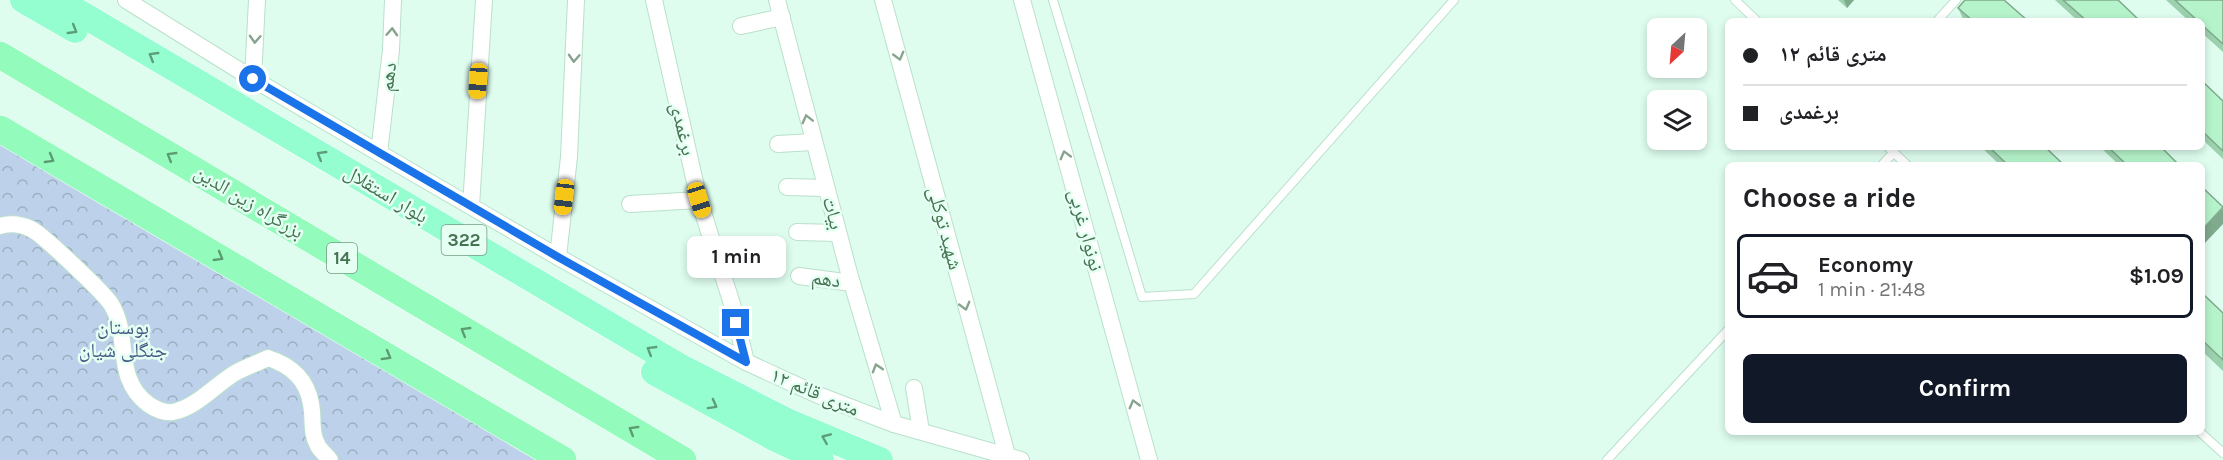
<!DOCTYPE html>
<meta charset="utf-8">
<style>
body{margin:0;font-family:Karla,"Noto Naskh Arabic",sans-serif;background:#f6f6f6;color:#202124;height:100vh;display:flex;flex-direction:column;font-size:22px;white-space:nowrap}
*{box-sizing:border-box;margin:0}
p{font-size:20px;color:#757577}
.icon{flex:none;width:33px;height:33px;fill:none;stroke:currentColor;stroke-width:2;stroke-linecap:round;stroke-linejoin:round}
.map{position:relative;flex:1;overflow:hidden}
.details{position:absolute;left:1725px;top:162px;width:480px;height:273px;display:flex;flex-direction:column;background:#fff;border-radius:9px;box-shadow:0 3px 9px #0003}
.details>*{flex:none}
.banner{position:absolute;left:1725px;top:18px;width:480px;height:132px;border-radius:9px;box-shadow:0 3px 9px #0003;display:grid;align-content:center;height:132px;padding:0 18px;background:#fff}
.needle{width:39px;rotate:206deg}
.tools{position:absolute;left:1647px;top:18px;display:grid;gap:12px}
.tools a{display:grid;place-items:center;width:60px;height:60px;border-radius:9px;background:#fff;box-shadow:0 3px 9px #0003;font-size:30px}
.end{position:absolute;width:27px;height:27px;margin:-14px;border:8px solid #1a73e8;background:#fff;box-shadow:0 0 0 3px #fff}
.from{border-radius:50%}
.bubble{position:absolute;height:42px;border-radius:9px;background:#fff;box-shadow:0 3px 9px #0003;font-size:20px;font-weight:700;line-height:42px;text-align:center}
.car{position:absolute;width:18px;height:36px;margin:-18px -9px;border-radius:8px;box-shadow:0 0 4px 2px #0007;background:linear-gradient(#f5c518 24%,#345 0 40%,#f5c518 0 76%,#345 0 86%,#f5c518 0)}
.banner b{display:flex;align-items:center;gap:21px;height:57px;font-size:22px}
.banner b+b{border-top:2px solid #e0e0e0}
.banner i{width:15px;height:15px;background:#202124}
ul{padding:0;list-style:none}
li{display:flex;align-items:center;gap:18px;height:84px;margin:0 12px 9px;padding:0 6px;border:3px solid transparent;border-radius:9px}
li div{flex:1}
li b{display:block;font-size:22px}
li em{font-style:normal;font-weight:700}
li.on{border-color:#111827}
li>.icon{width:54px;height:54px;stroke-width:1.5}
h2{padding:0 18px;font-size:27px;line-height:72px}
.primary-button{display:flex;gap:12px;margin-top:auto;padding:12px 18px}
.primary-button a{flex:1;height:69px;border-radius:9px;background:#111827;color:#fff;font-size:24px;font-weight:700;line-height:69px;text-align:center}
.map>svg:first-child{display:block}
.forest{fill:url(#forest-crowns)}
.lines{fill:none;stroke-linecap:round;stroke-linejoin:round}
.service-casing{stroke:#bae0ca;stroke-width:10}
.minor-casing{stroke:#bae0ca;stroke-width:18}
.primary-casing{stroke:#fff;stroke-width:27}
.trunk-casing{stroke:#fff;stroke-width:28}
.service{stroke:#fff;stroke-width:8}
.minor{stroke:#fff;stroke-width:16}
.primary{stroke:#94fed0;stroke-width:26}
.trunk{stroke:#93fcbc;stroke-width:27}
.wall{fill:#9cd1ae}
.shaded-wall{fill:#7faa8d}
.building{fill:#b5f3ca;stroke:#7faa8d;stroke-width:1.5}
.oneway{stroke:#5d9d78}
.oneway2{stroke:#87a48f}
.oneway3{stroke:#5d9c72}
.route{stroke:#1a73e8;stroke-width:8}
.labels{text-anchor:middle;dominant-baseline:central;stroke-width:5;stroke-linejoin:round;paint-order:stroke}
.shield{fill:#e5fff3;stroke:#769d83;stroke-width:1.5}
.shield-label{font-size:18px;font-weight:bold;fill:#467353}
.street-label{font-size:20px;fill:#467353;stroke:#e5fff3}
.park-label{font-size:20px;fill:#435a85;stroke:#e5fff3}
</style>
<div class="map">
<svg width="2223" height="460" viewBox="0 0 2223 460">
<defs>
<pattern id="forest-crowns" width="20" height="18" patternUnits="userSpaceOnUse" patternTransform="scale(1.5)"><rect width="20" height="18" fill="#bdd2ea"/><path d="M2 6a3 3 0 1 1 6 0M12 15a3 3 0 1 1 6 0" fill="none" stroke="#9bafc0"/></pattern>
</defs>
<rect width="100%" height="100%" fill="#defdef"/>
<!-- forest -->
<path class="forest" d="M 0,125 L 575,460 L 0,460 Z"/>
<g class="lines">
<defs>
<g id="service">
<path d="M 1053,0 L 1142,297 L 1194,294 L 1454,0"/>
<path d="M 1735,0 L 1757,21"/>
<path d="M 1937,21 L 1956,0"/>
<path d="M 1888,147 L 1907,165"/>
<path d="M 1882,165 L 1894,152"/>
<path d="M 2200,432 L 2223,453"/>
<path d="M 1607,460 L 1728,330"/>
</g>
<g id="minor">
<path d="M 126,0 L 253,79 L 379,153 L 558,257 L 746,362 L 818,395 L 894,424 L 1021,460"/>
<path d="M 654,0 L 699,200 L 732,304 L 746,362"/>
<path d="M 777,0 L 849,273 L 894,424"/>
<path d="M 883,0 L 1007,455"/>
<path d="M 1022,0 L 1149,460"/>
<path d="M 741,26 L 782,17"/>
<path d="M 253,79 L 257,0"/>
<path d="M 778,144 L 813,142"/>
<path d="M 379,153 L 391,50 L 393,0"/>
<path d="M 787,187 L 826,188"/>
<path d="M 630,204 L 699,200"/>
<path d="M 471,206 L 484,0"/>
<path d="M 0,226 C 11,223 21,224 31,229 C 41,233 104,293 111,304 C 131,336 113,378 148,404 C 155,409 164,413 173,412 C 197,407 215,385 235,373 C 245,367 258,363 268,358 C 290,365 307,379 311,404 C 314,418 310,432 318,446 C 321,451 326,455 330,460"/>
<path d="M 797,232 L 838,233"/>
<path d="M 558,257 L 569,157 L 576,0"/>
<path d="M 799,276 L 852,283"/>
<path d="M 914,388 L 921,431"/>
</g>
<g id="primary">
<path d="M 23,0 L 75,30"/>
<path d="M 58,0 L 679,366 L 789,422 L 880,460"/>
<path d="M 654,372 L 774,438 L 821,460"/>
</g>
<g id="trunk">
<path d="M 0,55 L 683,460"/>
<path d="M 0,129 L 563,460"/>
</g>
</defs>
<!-- service casing -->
<use href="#service" class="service-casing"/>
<!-- minor casing -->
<use href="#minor" class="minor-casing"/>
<!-- primary casing -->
<use href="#primary" class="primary-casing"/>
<!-- trunk casing -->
<use href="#trunk" class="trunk-casing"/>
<!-- service -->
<use href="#service" class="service"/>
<!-- minor -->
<use href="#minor" class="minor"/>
<!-- primary -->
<use href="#primary" class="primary"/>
<!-- trunk -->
<use href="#trunk" class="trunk"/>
</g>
<!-- wall -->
<g class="wall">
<path d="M 1838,0 L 1854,0 L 1847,8 Z"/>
<path d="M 2055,0 L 2118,0 L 2140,21 L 2078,21 Z"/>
<path d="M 2166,0 L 2223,0 L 2223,52 L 2202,33 L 2202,21 L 2189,21 Z"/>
<path d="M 1958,8 L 2028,21 L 1964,21 Z"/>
<path d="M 2202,81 L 2223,101 L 2223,159 L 2202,139 Z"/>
<path d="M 1981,147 L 2045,147 L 2064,165 L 2000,165 Z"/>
<path d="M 2100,147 L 2161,147 L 2179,165 L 2119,165 Z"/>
<path d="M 2202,295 L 2223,313 L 2223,371 L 2202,351 Z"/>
</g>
<!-- shaded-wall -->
<g class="shaded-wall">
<path d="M 1844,0 L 1854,0 L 1847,8 Z"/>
<path d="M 2223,208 L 2223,224 L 2203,245 L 2202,230 Z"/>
</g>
<!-- building -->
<g class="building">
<path d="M 1965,0 L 2004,0 L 2028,21 L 1973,21 L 1958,8 Z"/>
<path d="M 2063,0 L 2118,0 L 2140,21 L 2087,21 Z"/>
<path d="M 2175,0 L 2223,0 L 2223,44 L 2202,25 L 2202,21 L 2198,21 Z"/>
<path d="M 2202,81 L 2223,101 L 2223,151 L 2202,131 Z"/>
<path d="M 1989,147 L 2045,147 L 2064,165 L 2008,165 Z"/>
<path d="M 2108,147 L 2161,147 L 2179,165 L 2127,165 Z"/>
<path d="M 2202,187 L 2223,207 L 2202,230 Z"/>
<path d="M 2203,294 L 2223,313 L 2223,360 L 2202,340 L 2202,295 Z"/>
</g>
<!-- one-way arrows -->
<defs><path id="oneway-chevron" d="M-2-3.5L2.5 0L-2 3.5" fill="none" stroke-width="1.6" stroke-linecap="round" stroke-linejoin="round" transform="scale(1.5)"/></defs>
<g class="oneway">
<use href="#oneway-chevron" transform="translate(73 30) rotate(31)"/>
<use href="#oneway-chevron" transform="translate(153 56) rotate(-149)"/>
<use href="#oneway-chevron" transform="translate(321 155) rotate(-149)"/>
<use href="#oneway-chevron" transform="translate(651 350) rotate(-149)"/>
<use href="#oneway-chevron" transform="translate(713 405) rotate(29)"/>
<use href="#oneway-chevron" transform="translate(826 438) rotate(-157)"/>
</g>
<g class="oneway2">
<use href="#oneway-chevron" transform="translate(392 32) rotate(-87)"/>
<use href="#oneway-chevron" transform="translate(255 39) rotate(93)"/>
<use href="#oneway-chevron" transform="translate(899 56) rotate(75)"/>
<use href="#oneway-chevron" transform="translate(574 58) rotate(93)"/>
<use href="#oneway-chevron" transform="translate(807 119) rotate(-104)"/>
<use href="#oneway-chevron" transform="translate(1065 155) rotate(-105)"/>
<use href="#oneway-chevron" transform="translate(965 306) rotate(75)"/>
<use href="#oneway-chevron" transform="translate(877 368) rotate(-107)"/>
<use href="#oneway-chevron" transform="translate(1134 404) rotate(-105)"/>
</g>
<g class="oneway3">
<use href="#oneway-chevron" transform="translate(171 156) rotate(-149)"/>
<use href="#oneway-chevron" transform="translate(50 159) rotate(30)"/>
<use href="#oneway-chevron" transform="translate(219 257) rotate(30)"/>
<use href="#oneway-chevron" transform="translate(465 331) rotate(-149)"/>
<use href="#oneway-chevron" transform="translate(387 356) rotate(30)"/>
<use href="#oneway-chevron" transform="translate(633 430) rotate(-149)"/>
</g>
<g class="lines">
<!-- route -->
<path class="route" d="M 253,79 L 558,257 L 746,362 L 736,323"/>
</g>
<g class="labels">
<!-- shield labels -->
<g class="shield">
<rect x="441.5" y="225" width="45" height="30" rx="4.5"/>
<rect x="327" y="243" width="30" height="30" rx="4.5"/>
</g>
<g class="shield-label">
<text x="464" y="240">322</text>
<text x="342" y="258">14</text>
</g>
<!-- street labels -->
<g class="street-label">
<text transform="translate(388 77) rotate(-83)">دهم</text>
<text transform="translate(683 129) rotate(77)">برغمدی</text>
<text transform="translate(386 194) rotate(31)">بلوار استقلال</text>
<text transform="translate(249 202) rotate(31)">بزرگراه زین الدین</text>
<text transform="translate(833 213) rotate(75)">بیات</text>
<text transform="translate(945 228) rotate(75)">شهید توکلی</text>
<text transform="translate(1086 230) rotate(75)">نونوار غربی</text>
<text transform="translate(826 279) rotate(8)">دهم</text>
<text transform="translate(815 392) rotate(23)">۱۲ متری قائم</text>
</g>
<!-- park labels -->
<g class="park-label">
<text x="123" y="327">بوستان<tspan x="123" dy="23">جنگلی شیان</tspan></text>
</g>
</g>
</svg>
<div class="tools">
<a><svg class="needle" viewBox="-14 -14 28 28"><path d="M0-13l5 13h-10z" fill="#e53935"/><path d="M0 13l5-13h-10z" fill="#757577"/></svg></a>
<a><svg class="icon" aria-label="layers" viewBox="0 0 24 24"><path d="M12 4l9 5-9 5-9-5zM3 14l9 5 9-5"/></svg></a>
</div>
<i class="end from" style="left:253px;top:79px"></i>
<i class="end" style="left:736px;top:323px"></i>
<div class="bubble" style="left:687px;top:236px;width:99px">1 min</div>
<i class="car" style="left:478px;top:81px;rotate:184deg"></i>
<i class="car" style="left:564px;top:197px;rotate:187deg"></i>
<i class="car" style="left:699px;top:200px;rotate:163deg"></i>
<div class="banner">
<b><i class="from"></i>۱۲ متری قائم</b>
<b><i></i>برغمدی</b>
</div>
<section class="details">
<h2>Choose a ride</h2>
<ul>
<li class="on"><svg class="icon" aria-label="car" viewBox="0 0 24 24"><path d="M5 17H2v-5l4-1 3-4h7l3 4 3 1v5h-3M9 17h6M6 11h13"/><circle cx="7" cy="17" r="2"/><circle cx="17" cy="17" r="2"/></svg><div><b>Economy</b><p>1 min · 21:48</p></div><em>$1.09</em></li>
</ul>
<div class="primary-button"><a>Confirm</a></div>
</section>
</div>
